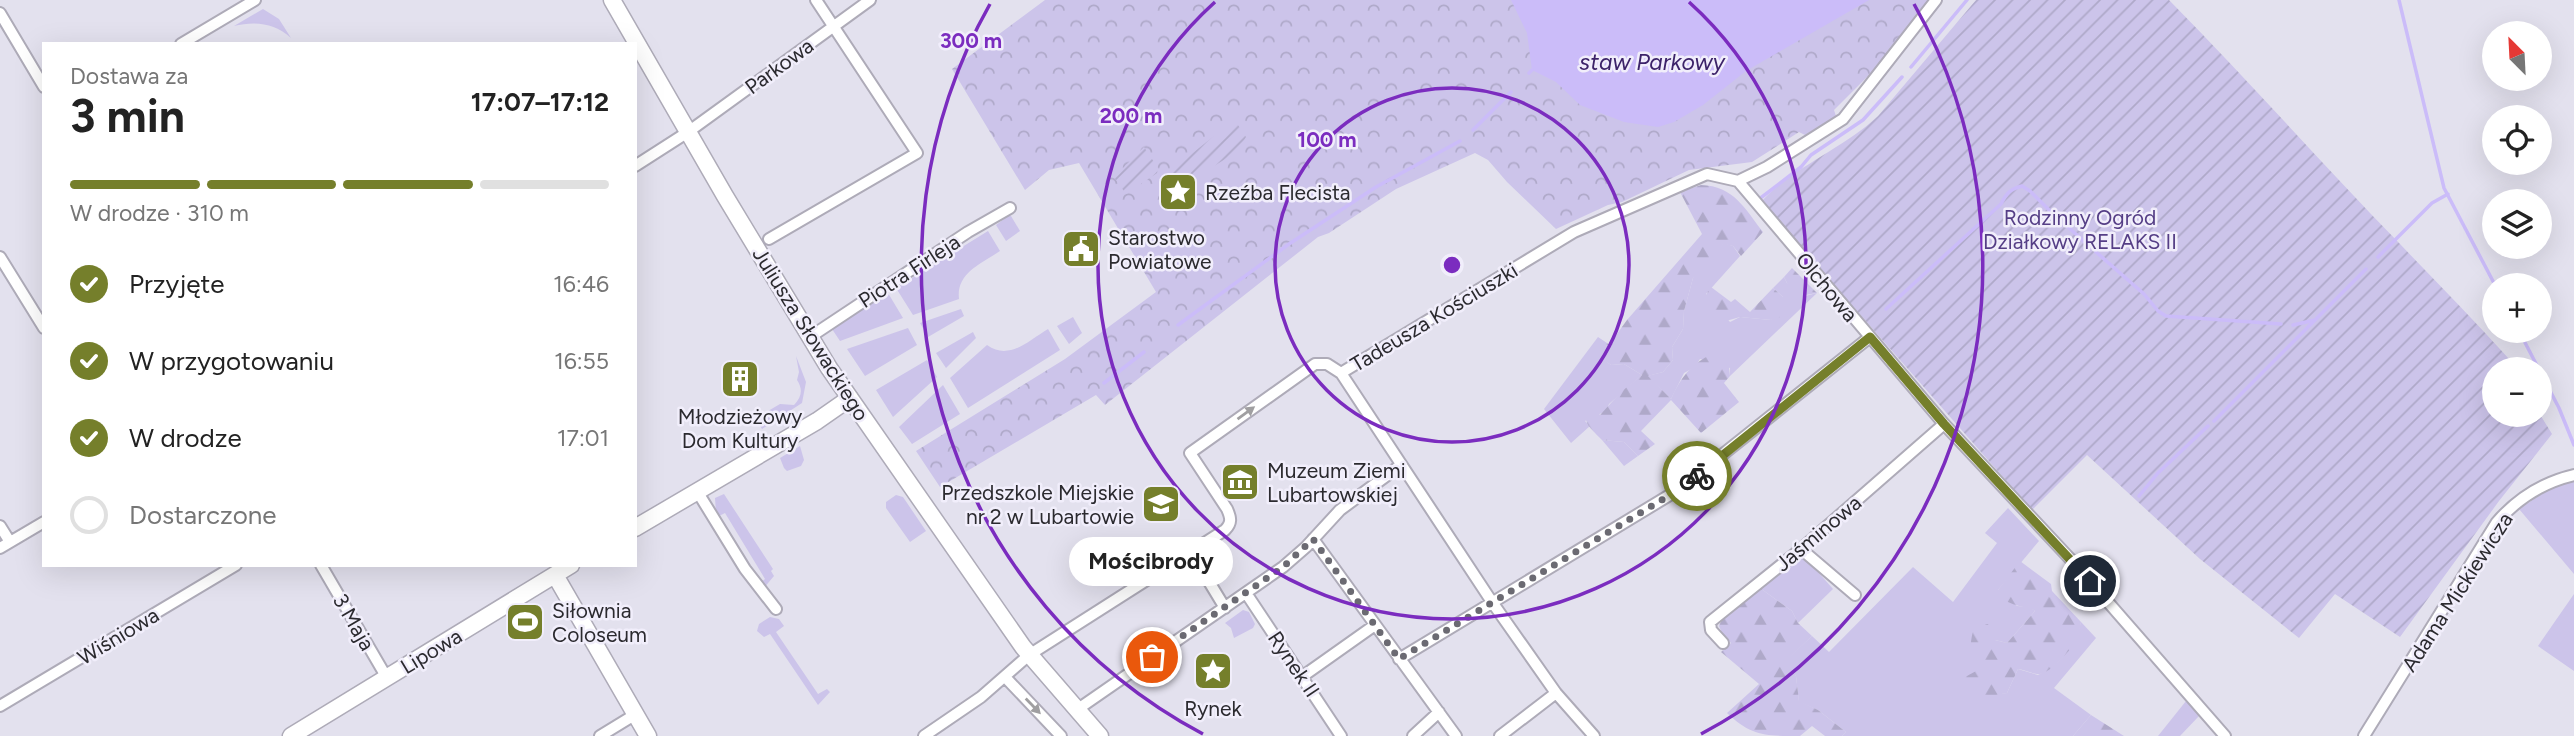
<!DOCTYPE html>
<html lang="pl">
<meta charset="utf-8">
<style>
:root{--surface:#fff;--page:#f6f6f6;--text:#222;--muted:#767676;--line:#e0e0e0;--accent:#757f2b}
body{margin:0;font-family:Figtree,sans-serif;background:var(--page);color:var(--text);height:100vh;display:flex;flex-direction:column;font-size:26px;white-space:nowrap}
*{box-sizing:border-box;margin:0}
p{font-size:23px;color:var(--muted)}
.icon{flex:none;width:38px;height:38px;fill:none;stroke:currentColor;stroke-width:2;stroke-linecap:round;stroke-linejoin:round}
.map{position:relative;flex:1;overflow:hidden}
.sheet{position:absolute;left:42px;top:42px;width:595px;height:525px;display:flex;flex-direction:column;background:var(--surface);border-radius:0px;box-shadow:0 7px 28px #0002}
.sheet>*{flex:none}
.needle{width:46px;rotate:336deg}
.controls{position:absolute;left:2482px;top:21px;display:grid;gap:14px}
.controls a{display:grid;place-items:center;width:70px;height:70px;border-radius:50%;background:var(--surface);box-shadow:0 7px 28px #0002;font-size:35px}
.pin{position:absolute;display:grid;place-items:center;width:60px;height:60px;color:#fff;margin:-30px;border:4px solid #fff;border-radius:50%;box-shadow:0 2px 7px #0007}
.courier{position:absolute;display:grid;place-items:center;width:70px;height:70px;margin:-35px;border:5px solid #757f2b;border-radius:50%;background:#fff;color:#222;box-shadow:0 2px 9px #0007}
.bubble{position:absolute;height:49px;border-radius:24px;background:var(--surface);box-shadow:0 7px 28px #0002;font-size:23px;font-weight:700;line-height:49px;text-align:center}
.headline em{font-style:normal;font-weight:700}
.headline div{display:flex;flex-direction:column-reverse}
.headline{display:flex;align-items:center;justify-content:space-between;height:119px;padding:0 28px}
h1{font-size:46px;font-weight:700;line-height:52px}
.bar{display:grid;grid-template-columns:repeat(4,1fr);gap:10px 7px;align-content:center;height:84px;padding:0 28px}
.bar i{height:9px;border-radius:5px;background:var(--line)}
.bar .current{background:var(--accent)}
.bar p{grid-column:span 4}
ol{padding:0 28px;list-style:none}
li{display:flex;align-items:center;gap:21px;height:77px}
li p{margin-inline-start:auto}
li .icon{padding:7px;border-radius:50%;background:var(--accent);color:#fff;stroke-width:4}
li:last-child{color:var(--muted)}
li i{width:38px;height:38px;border:4px solid var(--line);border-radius:50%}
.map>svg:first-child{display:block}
.grass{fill:#ccc4ea}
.forest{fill:url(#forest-firs)}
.park{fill:url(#park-crowns)}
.garden{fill:url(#garden-furrows)}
.water{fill:#cbbcf9}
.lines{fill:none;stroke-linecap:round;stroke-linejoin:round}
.stream{stroke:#cbbcf9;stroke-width:3.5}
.street-casing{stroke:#aeabb8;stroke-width:14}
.secondary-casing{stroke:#aeabb8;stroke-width:19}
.street{stroke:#fff;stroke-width:10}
.secondary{stroke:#fff;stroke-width:16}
.oneway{fill:#a09fa1}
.done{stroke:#6b6a72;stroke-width:7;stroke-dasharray:0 12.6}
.route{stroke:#757f2b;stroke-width:9}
.ring{fill:none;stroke:#7b2cbf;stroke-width:3.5}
.labels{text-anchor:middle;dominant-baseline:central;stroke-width:5;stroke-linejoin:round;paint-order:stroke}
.street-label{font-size:21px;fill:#2b2a2f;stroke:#f1eefb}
.poi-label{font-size:21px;fill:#2b2a2f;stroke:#f1eefb;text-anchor:start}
.park-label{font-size:21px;fill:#553e86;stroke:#f1eefb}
.water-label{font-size:23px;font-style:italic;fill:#3c2369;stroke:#f1eefb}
.centre{fill:#7b2cbf;stroke:#f1eefb;stroke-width:3.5}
.ring-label{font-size:21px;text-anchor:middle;font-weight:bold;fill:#7b2cbf;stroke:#f1eefb;stroke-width:5;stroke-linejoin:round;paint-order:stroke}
</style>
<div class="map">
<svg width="2574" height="736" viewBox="0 0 2574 736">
<defs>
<pattern id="forest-firs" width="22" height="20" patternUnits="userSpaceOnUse" patternTransform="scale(1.75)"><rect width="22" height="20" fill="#ccc4ea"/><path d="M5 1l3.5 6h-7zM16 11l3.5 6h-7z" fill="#afa9c9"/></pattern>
<pattern id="park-crowns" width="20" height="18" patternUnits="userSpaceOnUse" patternTransform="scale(1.75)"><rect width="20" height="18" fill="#ccc4ea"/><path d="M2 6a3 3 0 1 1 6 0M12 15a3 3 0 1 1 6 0" fill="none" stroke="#afa9c9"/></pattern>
<pattern id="garden-furrows" width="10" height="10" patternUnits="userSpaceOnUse" patternTransform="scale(1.75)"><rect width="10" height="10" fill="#ccc4ea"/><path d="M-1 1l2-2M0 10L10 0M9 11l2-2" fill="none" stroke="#afa9c9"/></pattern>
</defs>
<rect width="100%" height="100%" fill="#e3e1ee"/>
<path class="grass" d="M263 9 279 19 291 38C275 23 255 21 234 26Z
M1008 216H1011L1020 231 1006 241 996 225Z
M988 231 1000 251C981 264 956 273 959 299L913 315 896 288Z
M1723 243 1733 246 1740 256 1706 294 1730 322 1740 317 1771 320 1782 306 1783 297 1773 288 1784 277 1787 283 1805 296 1817 293 1730 376V368L1700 359 1695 367 1684 373 1671 399 1647 376 1663 372 1673 360 1672 347 1683 329 1684 311 1693 278 1718 252Z
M888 293 903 318 840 341 832 329Z
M961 309 964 316 928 337 920 323Z
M1073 317 1082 333 1069 344 1057 326Z
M908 328 917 345 865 376 847 349Z
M1048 329 1060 350 968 408 950 378 987 345C1009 361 1028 341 1048 329Z
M973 332 976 338 946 368 936 353Z
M1598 337 1607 343 1603 359 1611 365 1624 364 1642 375 1609 404 1606 411 1585 421 1590 426 1571 443 1544 409Z
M796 356 806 382 802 403 762 429 756 418 780 404 794 405C802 397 803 389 797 380L799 372Z
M927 360 937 377 893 417 876 390Z
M943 385 960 414 912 444 899 427Z
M1602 440 1624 442 1638 456 1624 466Z
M800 446 804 460 801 466 787 471 784 468 780 458Z
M2574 479V574L2519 509 2546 491Z
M724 494 773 569 771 571 774 576 763 589 759 584 765 579 725 513 719 516 716 512 715 498Z
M896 495 903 497 926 531 910 542 886 508V502Z
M2008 508 2039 541 1998 590 2017 606 2030 607 2035 611 2007 643 1995 640 1998 694 2007 693 2018 669 2038 675C2061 663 2075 647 2081 622L2096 638 2054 688 2091 715 2073 736H1842L1846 732 1818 710 1799 702 1796 676 1786 660 1812 636 1829 652 1913 567 1953 602 1997 543 1985 533Z
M1800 557 1811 564 1833 589 1798 623 1792 611 1760 588Z
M2574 594V671L2538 646Z
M1243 610 1249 612 1255 624 1253 628 1234 638 1231 628 1225 623Z
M770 617 779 619 784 626 776 632 818 694 827 689 830 692 818 705 770 634 764 637 757 631 759 624Z
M2186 701 2199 716 2180 736H2158Z"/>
<path class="forest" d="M1701 185C1734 186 1745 209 1763 232L1741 256 1733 246 1723 244 1711 268 1693 278 1684 311 1683 329 1672 347 1673 360 1663 372 1648 376 1671 399C1680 378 1692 363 1712 354L1728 358 1730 376 1724 383 1739 402 1701 433 1671 400 1641 431 1655 444 1638 456 1624 442 1602 440C1593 430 1580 422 1588 408L1593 406 1600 415 1621 392 1642 375 1624 364 1611 365 1602 359 1607 343 1609 345 1627 320 1702 234 1680 192Z
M1792 268 1817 293 1794 297 1784 277Z
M1711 287 1731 302 1735 299 1750 312 1773 288 1783 297V316L1771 320 1740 317 1719 323C1704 315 1700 300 1711 287Z
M2020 561 2051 584 2052 591 2081 622C2080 627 2079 634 2077 639 2073 648 2050 673 2040 674 2035 675 2025 670 2018 669L2007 693 1974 699 1963 688 1965 677 1978 670C1969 655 1969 642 1975 625L1988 624 1995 640 2007 643 2035 611C2029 607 2026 608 2019 606 2011 604 2005 600 1997 598L1998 590Z
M1760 588 1792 611 1798 623 1812 636 1787 660 1796 676 1799 701 1818 710 1846 732 1842 736H1825L1812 726 1800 736C1765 736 1751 736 1727 713L1759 684 1721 652 1731 643 1723 635 1719 626 1723 617Z
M2091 715 2124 736H2073Z"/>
<path class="park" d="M1045 0H1929L1874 70 1834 110 1836 116 1805 135 1799 132 1752 162 1689 170 1622 202 1608 205 1556 229 1507 182 1488 160 1475 153 1396 189 1329 233 1318 237 1105 405 1096 395 940 487 916 451 1065 359 1156 292 1079 163 1049 170 1025 190 952 69Z"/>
<path class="garden" d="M1976 0H2169C2248 80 2322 164 2400 244 2437 283 2474 320 2510 360L2515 369H2494V415H2539V413L2552 434 2499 501 2400 637 2335 594 2299 638 2200 559 2087 455 2032 510 1761 202C1794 166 1843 149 1878 116Z
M1233 121 1236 122 1246 137 1238 151 1187 183 1181 179 1173 180 1170 171Z
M1144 147 1158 168 1157 173 1126 194 1114 177Z"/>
<path class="water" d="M1511 0H1869L1746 71 1703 105 1674 122 1658 127 1624 122 1580 105 1556 82 1532 70 1527 33Z"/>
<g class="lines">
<path class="stream" d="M2399 0 2444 188 2495 285
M1911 67 1967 0
M1529 73 1532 70
M1473 130 1511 92
M1758 200 1801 167 1811 155 1863 120 1902 77
M2067 226 2090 247
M2096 252 2144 294 2158 311 2166 316 2281 324
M2378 257 2432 203 2448 194
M1886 309 2001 204C2006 194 2010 189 2022 186L2030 191 2058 219
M1178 325 1289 244 1376 187 1460 141
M2293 325 2315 320
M2519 331 2559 408 2574 445
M1104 383 1144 352
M2214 421 2366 269
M2139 496 2158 473 2208 426"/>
<defs>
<path id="street" d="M0 13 44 87
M181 44 255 0
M635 166 688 132 870 0
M1738 181 1944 424 2073 562 2225 736
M769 239 917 153 816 0
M0 257 44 328
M810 337 968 232 1010 208
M1341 373 1574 232 1707 174 1738 181 1767 167 1843 119 1936 0
M697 491 745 569 776 609
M0 526 10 542
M1313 539 1456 736
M0 548 44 522
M1801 549 1855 595
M1191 552 1225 608
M321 565 387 678
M1246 593 1341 736
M1723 643 1711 630 1710 622 1801 549 1944 424
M1399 659 1678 490 1870 337
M1303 676 1375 625
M1005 677 1061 736
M0 706 236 565
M1078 709 1283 567 1306 547 1340 510 1401 465
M600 736 636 714
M924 736 981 697 1029 655 1225 530C1232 523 1231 518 1227 509L1190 453 1315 364H1327L1341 373 1492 602 1556 693 1594 736
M1413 736 1439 712
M1500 736 1556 693
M2364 736 2497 522C2517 499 2544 482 2574 475"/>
<path id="secondary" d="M612 0 725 196 829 368 1023 647 1100 736
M635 528 817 421 850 398
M555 575 648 736
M291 736 571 565"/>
</defs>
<use href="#street" class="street-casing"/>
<use href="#secondary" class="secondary-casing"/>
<use href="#street" class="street"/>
<use href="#secondary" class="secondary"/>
</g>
<defs><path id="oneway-solid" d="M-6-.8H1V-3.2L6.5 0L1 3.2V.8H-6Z" transform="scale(1.75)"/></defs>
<g class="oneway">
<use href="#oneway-solid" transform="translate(1246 413) rotate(-36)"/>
<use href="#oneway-solid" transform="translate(1033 706) rotate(46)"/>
</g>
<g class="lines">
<path class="done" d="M1152 657 1283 567 1313 539 1399 659 1678 490 1697 476"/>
<path class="route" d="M1697 476 1870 337 1944 424 2090 581"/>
</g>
<g class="ring">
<circle cx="1452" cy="265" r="177"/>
<path d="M1689 2A354 354 0 1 1 1215 2"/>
<path d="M1203 734A531 531 0 0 1 990 4M1914 4A531 531 0 0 1 1701 734"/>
</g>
<defs>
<symbol id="sight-square" viewBox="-11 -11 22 22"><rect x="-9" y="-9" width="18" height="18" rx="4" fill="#757f2b" stroke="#f1eefb"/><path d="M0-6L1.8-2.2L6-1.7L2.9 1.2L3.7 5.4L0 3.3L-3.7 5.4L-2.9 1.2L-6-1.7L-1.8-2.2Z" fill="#fff"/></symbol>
<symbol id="civic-square" viewBox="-11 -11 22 22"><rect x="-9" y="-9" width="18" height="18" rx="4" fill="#757f2b" stroke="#f1eefb"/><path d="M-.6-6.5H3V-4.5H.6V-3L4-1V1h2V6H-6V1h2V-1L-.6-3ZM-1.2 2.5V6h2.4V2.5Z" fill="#fff"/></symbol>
<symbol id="building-square" viewBox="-11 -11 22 22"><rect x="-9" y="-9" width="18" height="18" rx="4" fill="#757f2b" stroke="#f1eefb"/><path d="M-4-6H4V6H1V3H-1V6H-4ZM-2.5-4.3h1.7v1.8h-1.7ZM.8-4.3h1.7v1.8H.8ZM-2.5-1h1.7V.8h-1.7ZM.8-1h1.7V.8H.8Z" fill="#fff"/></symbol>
<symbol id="museum-square" viewBox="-11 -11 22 22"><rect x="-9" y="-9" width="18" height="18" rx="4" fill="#757f2b" stroke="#f1eefb"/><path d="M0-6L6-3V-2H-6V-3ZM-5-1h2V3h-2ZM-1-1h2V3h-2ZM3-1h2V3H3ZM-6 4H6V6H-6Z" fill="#fff"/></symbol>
<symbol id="school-square" viewBox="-11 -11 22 22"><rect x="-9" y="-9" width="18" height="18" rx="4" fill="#757f2b" stroke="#f1eefb"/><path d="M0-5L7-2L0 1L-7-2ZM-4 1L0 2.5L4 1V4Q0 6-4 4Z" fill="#fff"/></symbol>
<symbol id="stadium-square" viewBox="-11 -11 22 22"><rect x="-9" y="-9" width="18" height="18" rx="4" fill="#757f2b" stroke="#f1eefb"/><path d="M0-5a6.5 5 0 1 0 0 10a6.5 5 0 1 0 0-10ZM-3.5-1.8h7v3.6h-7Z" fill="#fff"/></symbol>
</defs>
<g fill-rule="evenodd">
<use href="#sight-square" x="1156" y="170" width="44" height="44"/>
<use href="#civic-square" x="1059" y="227" width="44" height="44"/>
<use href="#building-square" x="718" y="357" width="44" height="44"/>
<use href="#museum-square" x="1218" y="460" width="44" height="44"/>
<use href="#school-square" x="1139" y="482" width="44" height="44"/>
<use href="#stadium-square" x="503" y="600" width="44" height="44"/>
<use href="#sight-square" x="1191" y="649" width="44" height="44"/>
</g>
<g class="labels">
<g class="street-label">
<text transform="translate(779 66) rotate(-36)">Parkowa</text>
<text transform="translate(909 271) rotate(-33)">Piotra Firleja</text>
<text transform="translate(1827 287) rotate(50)">Olchowa</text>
<text transform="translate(1434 317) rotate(-31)">Tadeusza Kościuszki</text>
<text transform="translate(811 334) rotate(58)">Juliusza Słowackiego</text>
<text transform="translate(1818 533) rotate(-40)">Jaśminowa</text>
<text transform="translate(2457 592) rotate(-57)">Adama Mickiewicza</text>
<text transform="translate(354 622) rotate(60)">3 Maja</text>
<text transform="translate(118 636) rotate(-31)">Wiśniowa</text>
<text transform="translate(431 651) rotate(-31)">Lipowa</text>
<text transform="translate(1294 664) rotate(56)">Rynek II</text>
</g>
<g class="poi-label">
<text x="1205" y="192">Rzeźba Flecista</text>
<text x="1108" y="237">Starostwo<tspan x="1108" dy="24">Powiatowe</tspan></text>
<text x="740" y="416" text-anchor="middle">Młodzieżowy<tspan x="740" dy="24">Dom Kultury</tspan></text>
<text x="1267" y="470">Muzeum Ziemi<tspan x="1267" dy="24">Lubartowskiej</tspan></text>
<text x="1134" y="492" text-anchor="end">Przedszkole Miejskie<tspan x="1134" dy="24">nr 2 w Lubartowie</tspan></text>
<text x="552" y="610">Siłownia<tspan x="552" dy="24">Coloseum</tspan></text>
<text x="1213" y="708" text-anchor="middle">Rynek</text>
</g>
<g class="park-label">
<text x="2080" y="217">Rodzinny Ogród<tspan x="2080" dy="24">Działkowy RELAKS II</tspan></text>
</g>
<g class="water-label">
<text x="1652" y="62">staw Parkowy</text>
</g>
</g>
<circle cx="1452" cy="265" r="10" class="centre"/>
<g class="ring-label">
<text x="971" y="48">300 m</text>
<text x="1131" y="123">200 m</text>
<text x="1327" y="147">100 m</text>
</g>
</svg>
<div class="controls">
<a><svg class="needle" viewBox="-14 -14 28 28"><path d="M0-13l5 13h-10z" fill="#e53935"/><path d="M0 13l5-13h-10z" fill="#767676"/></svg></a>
<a><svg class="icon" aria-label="locate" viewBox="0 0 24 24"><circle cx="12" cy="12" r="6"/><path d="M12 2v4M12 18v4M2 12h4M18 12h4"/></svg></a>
<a><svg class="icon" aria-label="layers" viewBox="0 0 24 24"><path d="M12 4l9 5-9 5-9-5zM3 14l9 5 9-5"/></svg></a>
<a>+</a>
<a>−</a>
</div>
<div class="pin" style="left:1152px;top:657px;background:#ea580c"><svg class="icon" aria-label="bag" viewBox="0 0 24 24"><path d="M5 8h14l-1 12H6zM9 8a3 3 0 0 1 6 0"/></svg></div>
<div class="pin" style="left:2090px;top:581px;background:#1f2937"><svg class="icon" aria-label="home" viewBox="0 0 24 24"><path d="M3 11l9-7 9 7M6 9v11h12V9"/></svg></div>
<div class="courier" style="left:1697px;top:476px"><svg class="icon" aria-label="bike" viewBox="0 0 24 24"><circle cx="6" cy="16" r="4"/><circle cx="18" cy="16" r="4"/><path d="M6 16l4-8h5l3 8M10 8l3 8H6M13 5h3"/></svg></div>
<div class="bubble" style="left:1069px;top:537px;width:164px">Mościbrody</div>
<section class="sheet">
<div class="headline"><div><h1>3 min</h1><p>Dostawa za</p></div><em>17:07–17:12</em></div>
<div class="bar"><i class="current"></i><i class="current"></i><i class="current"></i><i></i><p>W drodze · 310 m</p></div>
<ol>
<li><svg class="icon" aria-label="check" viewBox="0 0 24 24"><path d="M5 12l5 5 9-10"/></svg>Przyjęte<p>16:46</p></li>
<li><svg class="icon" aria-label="check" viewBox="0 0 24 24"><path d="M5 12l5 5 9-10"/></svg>W przygotowaniu<p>16:55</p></li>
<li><svg class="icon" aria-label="check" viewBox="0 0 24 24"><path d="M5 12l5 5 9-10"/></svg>W drodze<p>17:01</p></li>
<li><i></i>Dostarczone</li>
</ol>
</section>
</div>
